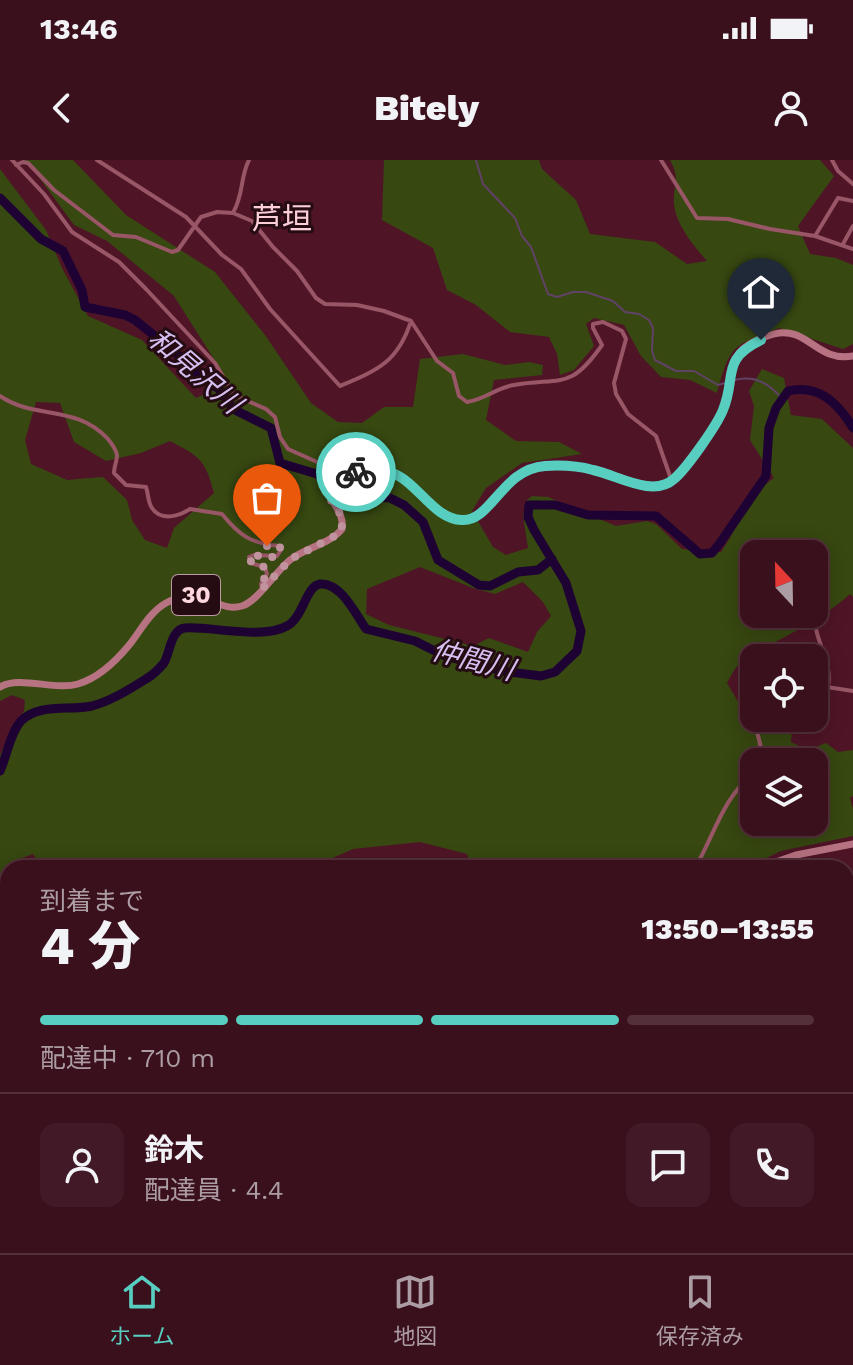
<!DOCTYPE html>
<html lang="ja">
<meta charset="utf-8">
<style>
:root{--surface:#3b101d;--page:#421926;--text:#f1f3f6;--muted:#ac9da4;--line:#54303b;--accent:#58cec0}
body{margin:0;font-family:"Work Sans","Noto Sans JP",sans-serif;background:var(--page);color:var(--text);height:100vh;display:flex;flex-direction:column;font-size:30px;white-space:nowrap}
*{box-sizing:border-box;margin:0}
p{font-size:26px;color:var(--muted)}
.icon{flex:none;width:44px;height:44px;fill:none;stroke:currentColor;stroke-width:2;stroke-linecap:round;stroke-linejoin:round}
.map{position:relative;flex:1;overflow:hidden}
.sheet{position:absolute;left:0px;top:700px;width:854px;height:394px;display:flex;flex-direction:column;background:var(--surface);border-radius:24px 24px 0 0;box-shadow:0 4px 20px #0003,0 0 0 2px var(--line)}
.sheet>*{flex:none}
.needle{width:52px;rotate:338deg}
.buttons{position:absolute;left:740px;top:380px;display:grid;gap:16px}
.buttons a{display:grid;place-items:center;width:88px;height:88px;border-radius:16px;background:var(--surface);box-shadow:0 4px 20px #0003,0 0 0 2px var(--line);font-size:40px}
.pin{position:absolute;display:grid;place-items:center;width:68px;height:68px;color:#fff;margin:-82px -34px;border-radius:50% 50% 50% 0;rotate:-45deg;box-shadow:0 0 8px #0007}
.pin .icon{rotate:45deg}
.courier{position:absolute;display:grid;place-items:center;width:80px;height:80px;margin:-40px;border:6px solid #58cec0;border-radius:50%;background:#fff;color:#222;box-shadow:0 2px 10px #0007}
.overview em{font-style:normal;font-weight:800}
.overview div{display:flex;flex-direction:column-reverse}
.overview{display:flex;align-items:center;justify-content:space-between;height:136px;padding:0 40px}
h1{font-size:52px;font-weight:800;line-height:60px}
.bar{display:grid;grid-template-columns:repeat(4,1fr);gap:12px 8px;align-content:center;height:96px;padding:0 40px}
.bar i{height:10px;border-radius:6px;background:var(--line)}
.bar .current{background:var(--accent)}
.bar p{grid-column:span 4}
.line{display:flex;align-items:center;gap:20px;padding:0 40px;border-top:2px solid var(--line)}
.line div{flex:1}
.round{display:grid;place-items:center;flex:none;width:84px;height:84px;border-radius:16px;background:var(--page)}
.status{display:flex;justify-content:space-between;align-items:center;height:56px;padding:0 40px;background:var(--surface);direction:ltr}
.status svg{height:22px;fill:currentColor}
header{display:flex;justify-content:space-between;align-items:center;height:104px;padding:0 40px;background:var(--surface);font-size:36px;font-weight:800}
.dock{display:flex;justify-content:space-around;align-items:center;height:112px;border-top:2px solid var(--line);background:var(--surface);font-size:22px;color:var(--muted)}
.dock a{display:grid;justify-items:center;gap:4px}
.dock .current{color:var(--accent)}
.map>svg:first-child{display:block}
.green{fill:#374811;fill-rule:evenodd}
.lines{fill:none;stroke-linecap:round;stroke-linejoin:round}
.stream{stroke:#614267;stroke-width:2}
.river{stroke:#1e0233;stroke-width:9}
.minor{stroke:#985666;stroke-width:4}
.primary{stroke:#b87383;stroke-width:7}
.motorway{stroke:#ce8696;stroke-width:8}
.done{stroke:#c1939f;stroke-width:8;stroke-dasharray:0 14.4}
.route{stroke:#58cec0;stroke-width:10}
.labels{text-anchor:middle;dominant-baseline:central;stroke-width:6;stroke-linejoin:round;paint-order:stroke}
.shield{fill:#250c13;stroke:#bd9aa2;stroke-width:2}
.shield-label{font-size:24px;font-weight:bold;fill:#fed7df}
.water-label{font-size:28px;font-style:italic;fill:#d6c0f2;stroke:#250c13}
.quarter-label{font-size:30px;fill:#fcced7;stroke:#250c13}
</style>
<div class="status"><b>13:46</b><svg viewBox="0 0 49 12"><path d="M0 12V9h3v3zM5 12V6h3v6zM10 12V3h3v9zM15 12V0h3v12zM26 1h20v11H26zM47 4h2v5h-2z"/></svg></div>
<header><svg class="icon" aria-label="back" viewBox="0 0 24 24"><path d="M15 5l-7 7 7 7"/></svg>Bitely<svg class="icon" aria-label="person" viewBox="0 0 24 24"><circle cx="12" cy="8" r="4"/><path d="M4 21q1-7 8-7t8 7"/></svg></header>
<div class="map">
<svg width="853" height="1093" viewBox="0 0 853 1093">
<rect width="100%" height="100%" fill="#4f1527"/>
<path class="green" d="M22 0H73L126 55 215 112 265 175 311 243 338 262 362 263 384 247H413L420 199 463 194 505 205 529 202 543 205 542 215 494 220 486 260 516 281 559 282 582 294 522 303 486 328 472 351 493 387 506 395 528 388 523 356 527 340 532 336 548 337 616 366 647 361 656 364 682 389 721 392C738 368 749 334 774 318L750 280 754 246 749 231 762 209 784 218 791 255 822 259 853 288V437L850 434C832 451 805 466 783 478 755 492 742 493 727 523L742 548H754V558H814V546L822 554 792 569 791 582 808 590 826 583 838 592 853 590V636L850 638 853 649V676L781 691 745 708H463L470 703 467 694 420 682 353 689 310 708H42L33 694 14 701 0 725V595L16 561 24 551 25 540 12 535 0 541V9L46 70 62 108 88 156 142 180 196 238 229 223 174 136 107 81 74 65 35 12ZM36 242 60 243 74 282 106 301 141 293 170 281C200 297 205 299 214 333L174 368 167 388 145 380 132 360 127 340 103 317 67 320 31 304 25 280ZM754 394H814V454H754ZM420 407 473 428 495 434 523 422 543 442 551 456 537 472 528 492 489 478 473 486 389 465 366 454 367 429ZM754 602H814V662H754Z
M384 0H539L542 9 576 40 590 74 655 82 687 104 707 101C694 86 676 65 674 44 673 24 681 20 670 0H820L834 16 798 66 810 94 836 98 853 105V184L843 189 779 168C733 187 731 182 717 233L690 220 661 217 641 196 624 165 594 158 586 164 594 186 574 210 560 215 557 194 549 177 510 172 476 145 447 130 433 88 382 60Z
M853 779V1093H96L109 1086H846V781Z
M5 1055 8 1056V1086H44L47 1093H0V1056Z"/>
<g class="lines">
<path class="stream" d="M476 0 483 24 515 58 522 76 531 87 548 134 557 137 573 132H586L613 141 625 152 639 154 649 160 653 168 652 191 655 200 676 211H694L718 225 725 223
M731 221C752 214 768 221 782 239"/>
<path class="river" d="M0 38 41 79 63 91 82 130 85 147 125 155 135 160 176 193 203 220 218 228 233 249 271 268 280 303 317 314 352 345 356 347 379 337 390 338 404 345 423 362 438 400 479 425 490 426 518 412 538 410 552 399
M0 611C7 596 10 573 21 561 38 543 70 551 92 546 111 541 130 529 146 519 153 515 159 509 164 503 170 493 171 469 185 468 211 466 262 480 287 466 303 458 306 426 320 424 341 422 356 455 366 469L415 481 445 496 502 511 541 516 555 512 577 491 581 471 566 423 534 370 528 357 529 345H555L588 355 656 356 700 394 712 393 720 383 766 316 769 268 776 248 788 231C819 224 838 243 853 268"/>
<path class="minor" d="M12 0 44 34 72 72 119 102 146 129 215 203 234 235 266 249 275 257 280 277 288 289 335 310
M97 0 186 57 222 95 241 109 270 149 340 226C378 210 398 202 411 161
M661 0 697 58 728 59 770 69 815 76 853 89
M832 0 838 11 853 24
M16 5 23 2 28 3 54 30 113 75 136 77 172 92 178 90 201 57 217 52 233 53 252 61 273 87 297 111 316 138 325 144 357 145 384 151 411 161 437 201 453 213 459 236 467 242C487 239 495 228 514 225 561 217 570 231 602 185L593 168V164L603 162 622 171 626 179 614 223 616 234 628 254 656 276 671 319
M233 53C244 34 240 17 249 0
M815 76 838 38 853 41
M843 84 853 66
M0 236C35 260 76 244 108 279 112 284 116 289 117 295 117 301 114 307 114 313L126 325 146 327C148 332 148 343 152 348 161 362 179 356 190 349L222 354C239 375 251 384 280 386L281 390 277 396 254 395 249 397 250 403 265 407 267 414 261 424 262 429
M815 455C813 479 833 501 828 526
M814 525 853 531
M754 548C752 567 764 583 761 602
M695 708C714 676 723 636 754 614
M846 793 853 794
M0 922 8 923
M0 1045 8 1044
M75 1093 88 1086
M116 1093 122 1086"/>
<path class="primary" d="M0 527C19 515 55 531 78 524 98 518 117 500 130 484 141 470 150 452 166 443 205 422 216 454 242 446 258 441 276 411 290 400 305 388 330 384 342 369 345 349 325 340 326 321L334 312C342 310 349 312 358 312 402 311 399 316 432 344 440 350 447 358 458 360 487 365 500 317 535 308 562 301 593 309 619 317 632 321 646 329 660 326 678 323 718 265 724 247 737 210 721 189 774 174 807 165 817 203 853 196
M758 708 796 695 853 684
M0 988 8 990"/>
<path class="motorway" d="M846 757 853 755
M846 768 853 767
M0 1014 8 1013
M0 1025H8
M0 1033 8 1032"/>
</g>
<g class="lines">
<path class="done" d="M267 386H280V393L273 397 251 395 249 399 254 405 265 407 267 414 261 424 262 429 291 399 333 377 342 369 341 355 327 334 326 321 337 311 356 312"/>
<path class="route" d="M356 312C367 312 382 309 392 313 418 322 433 359 462 360 491 362 502 309 545 306 561 305 578 306 593 310 617 315 653 338 674 319 687 308 717 265 723 250 737 216 720 200 761 180"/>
</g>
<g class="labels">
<rect class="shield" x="172" y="415" width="48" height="40" rx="6"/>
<g class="shield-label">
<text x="196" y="435">30</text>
</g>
<g class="water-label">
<text transform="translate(195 211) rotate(41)">和見沢川</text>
<text transform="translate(473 500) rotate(15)">仲間川</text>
</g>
<g class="quarter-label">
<text x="282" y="58">芦垣</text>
</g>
</g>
</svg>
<div class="buttons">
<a><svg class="needle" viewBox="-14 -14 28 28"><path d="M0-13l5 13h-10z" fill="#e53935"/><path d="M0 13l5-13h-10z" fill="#ac9da4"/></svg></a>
<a><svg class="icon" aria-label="locate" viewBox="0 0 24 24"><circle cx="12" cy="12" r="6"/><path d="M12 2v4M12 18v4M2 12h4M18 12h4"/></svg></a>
<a><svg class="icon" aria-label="layers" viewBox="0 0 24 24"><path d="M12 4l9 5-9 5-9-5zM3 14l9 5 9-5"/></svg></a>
</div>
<div class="pin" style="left:267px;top:386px;background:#ea580c"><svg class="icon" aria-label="bag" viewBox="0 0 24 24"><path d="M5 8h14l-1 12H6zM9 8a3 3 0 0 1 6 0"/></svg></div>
<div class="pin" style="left:761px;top:180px;background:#1f2937"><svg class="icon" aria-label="home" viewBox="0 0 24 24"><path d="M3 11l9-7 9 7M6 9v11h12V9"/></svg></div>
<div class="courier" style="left:356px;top:312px"><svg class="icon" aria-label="bike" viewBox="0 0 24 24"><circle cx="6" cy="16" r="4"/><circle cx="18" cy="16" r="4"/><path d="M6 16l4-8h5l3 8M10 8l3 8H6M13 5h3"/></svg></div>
<section class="sheet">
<div class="overview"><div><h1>4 分</h1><p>到着まで</p></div><em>13:50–13:55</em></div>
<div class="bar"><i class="current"></i><i class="current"></i><i class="current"></i><i></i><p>配達中 · 710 m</p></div>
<div class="line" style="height:144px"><a class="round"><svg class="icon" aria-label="person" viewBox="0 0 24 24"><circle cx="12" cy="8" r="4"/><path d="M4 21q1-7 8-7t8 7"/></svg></a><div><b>鈴木</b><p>配達員 · 4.4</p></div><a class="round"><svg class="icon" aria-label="chat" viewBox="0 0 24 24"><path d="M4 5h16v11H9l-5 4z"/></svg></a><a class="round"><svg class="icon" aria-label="phone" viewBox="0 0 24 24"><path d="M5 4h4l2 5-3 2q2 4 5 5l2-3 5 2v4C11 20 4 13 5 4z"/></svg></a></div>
</section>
</div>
<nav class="dock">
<a class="current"><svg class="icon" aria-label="home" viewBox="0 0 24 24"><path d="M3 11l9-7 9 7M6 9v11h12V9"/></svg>ホーム</a>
<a><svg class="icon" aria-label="map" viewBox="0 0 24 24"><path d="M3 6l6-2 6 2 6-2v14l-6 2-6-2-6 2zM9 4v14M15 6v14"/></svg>地図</a>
<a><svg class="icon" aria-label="saved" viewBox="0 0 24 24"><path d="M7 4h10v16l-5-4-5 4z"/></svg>保存済み</a>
</nav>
